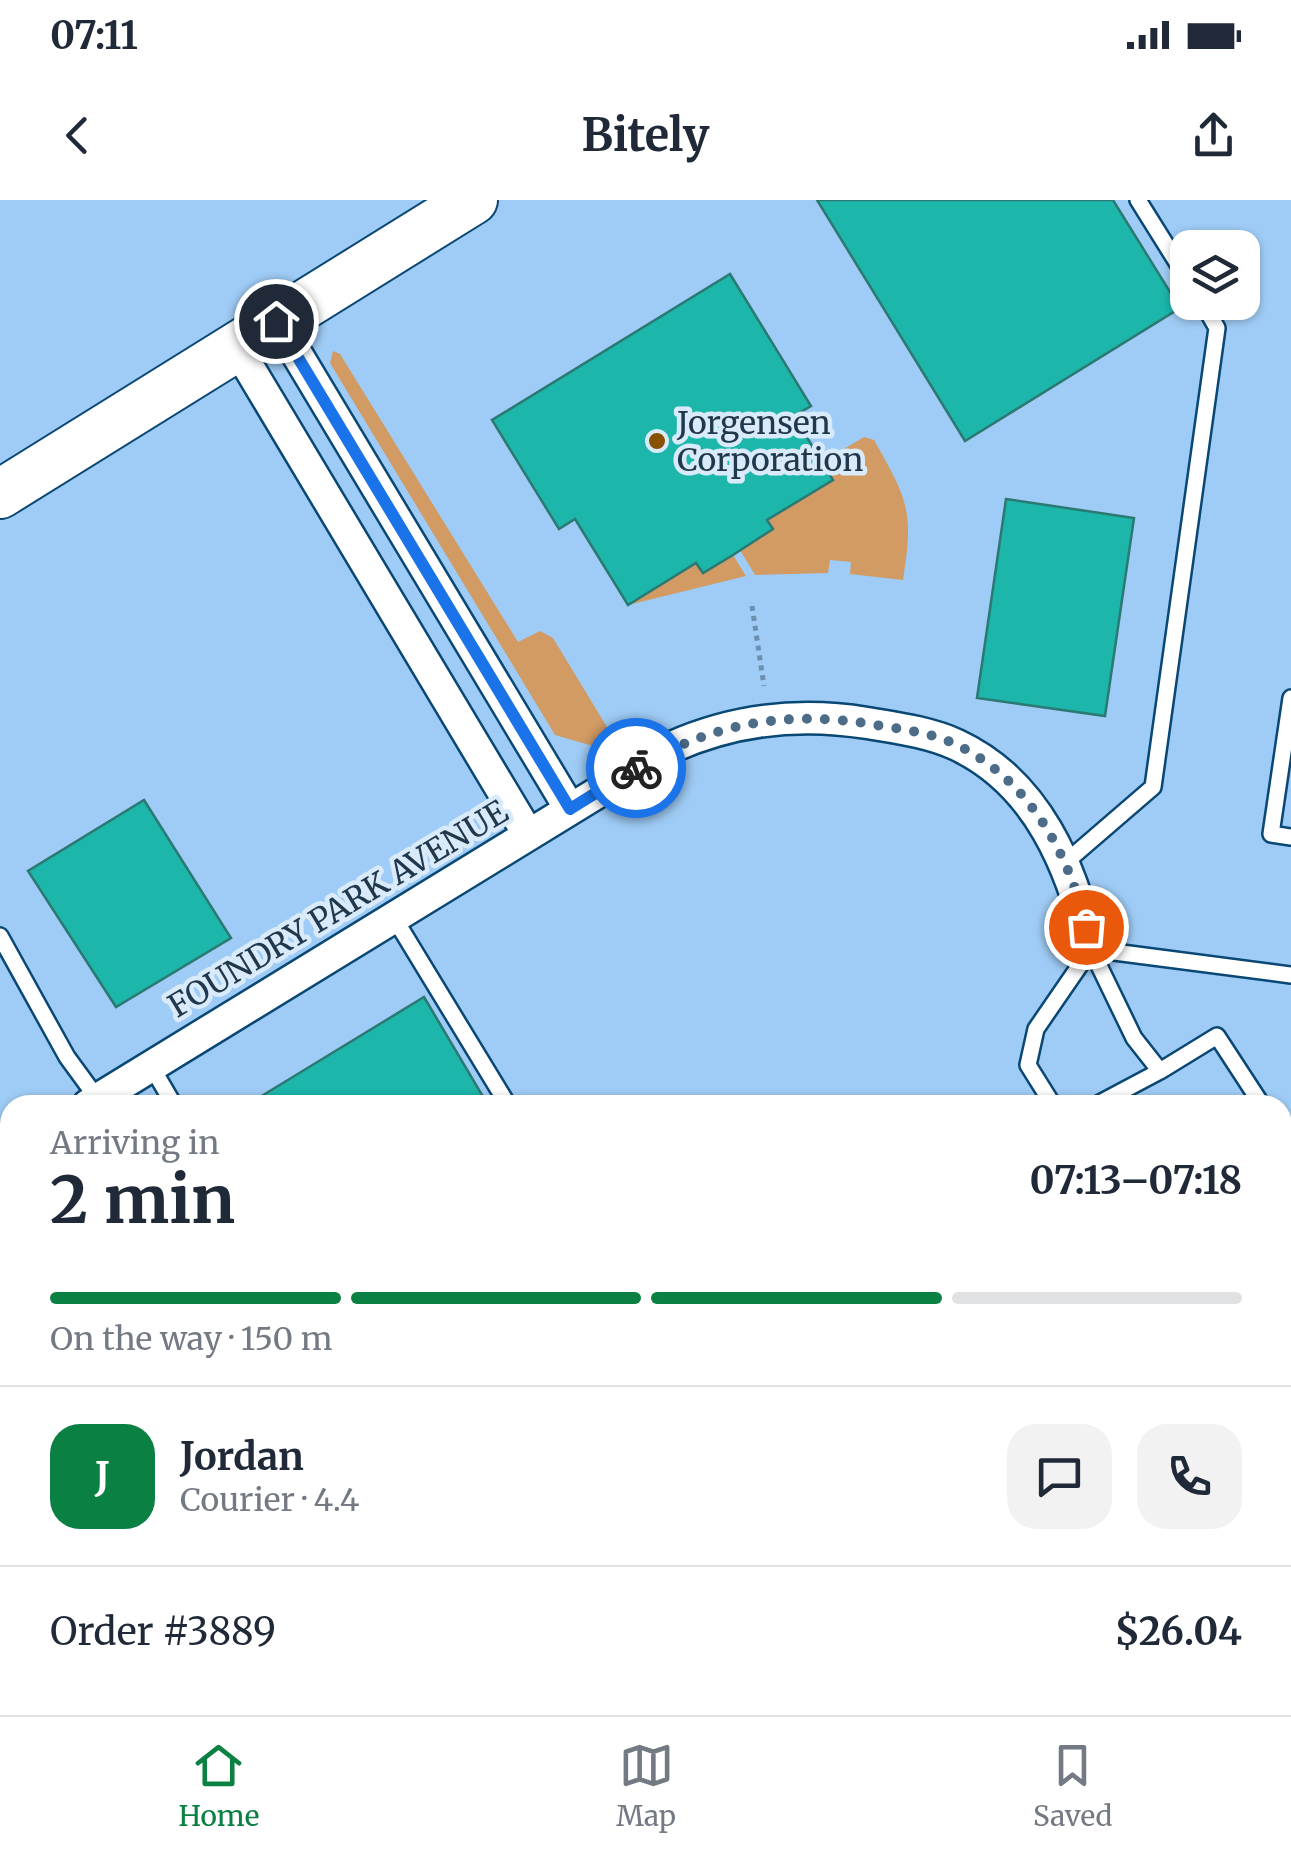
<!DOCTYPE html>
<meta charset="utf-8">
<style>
:root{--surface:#fff;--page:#f2f2f3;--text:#1f2937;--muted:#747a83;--line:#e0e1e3;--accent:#0b8043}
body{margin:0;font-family:Merriweather,serif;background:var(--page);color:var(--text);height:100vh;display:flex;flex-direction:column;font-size:38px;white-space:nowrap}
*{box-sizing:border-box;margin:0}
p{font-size:32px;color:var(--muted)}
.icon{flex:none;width:55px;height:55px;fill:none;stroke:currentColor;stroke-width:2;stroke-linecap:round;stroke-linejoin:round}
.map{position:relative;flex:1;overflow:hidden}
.sheet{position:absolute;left:0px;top:895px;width:1292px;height:620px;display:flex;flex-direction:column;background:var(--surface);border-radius:30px 30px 0 0;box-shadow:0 2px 8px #0004}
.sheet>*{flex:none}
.buttons{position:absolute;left:1170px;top:30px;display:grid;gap:20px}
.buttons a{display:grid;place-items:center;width:90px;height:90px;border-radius:20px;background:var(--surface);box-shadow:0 2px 8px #0004;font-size:50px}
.pin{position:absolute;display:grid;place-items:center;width:85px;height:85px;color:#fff;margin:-42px;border:5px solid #fff;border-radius:50%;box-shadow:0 2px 10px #0007}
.courier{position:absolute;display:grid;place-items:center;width:100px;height:100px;margin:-50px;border:8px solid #1a73e8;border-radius:50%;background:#fff;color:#222;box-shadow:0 2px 12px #0007}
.overview em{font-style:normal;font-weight:700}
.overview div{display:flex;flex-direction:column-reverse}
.overview{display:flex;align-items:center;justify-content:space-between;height:170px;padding:0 50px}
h1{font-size:65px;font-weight:700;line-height:75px}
.bar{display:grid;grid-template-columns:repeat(4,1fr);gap:15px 10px;align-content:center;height:120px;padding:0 50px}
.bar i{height:12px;border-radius:8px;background:var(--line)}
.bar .current{background:var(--accent)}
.bar p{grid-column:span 4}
.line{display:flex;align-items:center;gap:25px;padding:0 50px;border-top:2px solid var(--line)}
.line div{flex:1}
.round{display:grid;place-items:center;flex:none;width:105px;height:105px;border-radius:30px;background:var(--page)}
.status{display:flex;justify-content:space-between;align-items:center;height:70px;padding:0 50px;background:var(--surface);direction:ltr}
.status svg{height:28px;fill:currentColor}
header{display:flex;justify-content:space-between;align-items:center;height:130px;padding:0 50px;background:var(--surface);font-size:45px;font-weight:700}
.tabs{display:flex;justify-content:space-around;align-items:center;height:140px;border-top:2px solid var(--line);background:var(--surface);font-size:28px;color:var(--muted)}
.tabs a{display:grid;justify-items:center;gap:5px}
.tabs .current{color:var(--accent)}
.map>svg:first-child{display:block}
.green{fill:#d19b63}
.building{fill:#1cb6ab;stroke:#2b7972;stroke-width:2.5}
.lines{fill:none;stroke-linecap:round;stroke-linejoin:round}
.service-casing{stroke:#094774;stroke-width:20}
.minor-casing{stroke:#094774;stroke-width:35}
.primary-casing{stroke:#094774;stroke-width:52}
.motorway-casing{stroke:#094774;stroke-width:60}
.path{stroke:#6b8fb0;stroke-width:5;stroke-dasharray:5 5;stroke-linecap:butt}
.service{stroke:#fff;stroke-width:15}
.minor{stroke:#fff;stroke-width:30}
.primary{stroke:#fff;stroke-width:48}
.motorway{stroke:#fff;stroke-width:55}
.done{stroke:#4c6c88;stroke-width:10;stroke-dasharray:0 18}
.route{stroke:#1a73e8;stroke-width:12}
.poi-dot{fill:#875100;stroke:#d9eafa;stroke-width:4}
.labels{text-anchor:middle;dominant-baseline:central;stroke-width:9;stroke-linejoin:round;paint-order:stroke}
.poi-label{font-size:32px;fill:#20384d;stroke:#d9eafa;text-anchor:start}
.street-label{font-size:32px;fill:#20384d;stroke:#d9eafa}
</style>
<div class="status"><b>07:11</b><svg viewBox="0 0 49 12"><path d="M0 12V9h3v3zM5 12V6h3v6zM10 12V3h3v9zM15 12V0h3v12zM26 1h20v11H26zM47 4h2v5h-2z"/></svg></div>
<header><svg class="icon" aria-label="back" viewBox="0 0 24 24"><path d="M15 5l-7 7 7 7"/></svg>Bitely<svg class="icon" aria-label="share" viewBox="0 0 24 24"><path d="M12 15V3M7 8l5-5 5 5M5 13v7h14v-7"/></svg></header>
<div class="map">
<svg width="1291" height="1515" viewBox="0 0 1291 1515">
<rect width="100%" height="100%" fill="#9fccf6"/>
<path class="green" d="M333 151 340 154 518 442 540 431 553 438 610 532 608 538 593 546 555 535 330 163Z
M864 237 874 240C908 300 914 311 903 380L850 374 851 362 830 360 828 373 755 375 740 350 773 330 767 320 833 280 822 262Z
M733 355 746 376 628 405 696 363Z"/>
<path class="building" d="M817 0H1113L1180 108 965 241Z
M730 74 811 206 794 216 833 280 767 320 773 329 733 355 703 373 696 363 628 405 575 319 559 329 492 220Z
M1006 299 1134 318 1105 516 977 498Z
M144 600 231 738 116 807 28 671Z
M424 797 488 905H258L255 900Z"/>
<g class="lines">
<defs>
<path id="service" d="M1138 0 1188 80
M1291 498 1271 634 1291 637
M1066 662 1153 587 1217 128 1202 102
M393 716 508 905
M0 736 67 857 97 898
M1091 749 1134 838 1160 871 1217 836 1262 905
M1091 749 1291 775
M150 864 174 905
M1053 905 1028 865 1036 829 1091 749
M1096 905 1160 871
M1282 938 1291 951
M0 980 10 985
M1282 1048 1291 1043
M0 1116H10
M0 1404 10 1408
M238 1505 245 1515
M347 1515 348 1505
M370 1515 399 1505"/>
<path id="minor" d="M277 121 570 609
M236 146 528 634
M88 905 672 547C735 519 799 512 867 523 897 528 929 532 957 545 1038 583 1072 668 1091 749
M0 1060 10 1023"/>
<path id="primary" d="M0 294 473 0"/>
<path id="motorway" d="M1282 1248 1291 1243
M1282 1364 1291 1359
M1282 1433 1291 1429
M831 1515 848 1505
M1026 1515 1043 1505
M1119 1515 1139 1505"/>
</defs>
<use href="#service" class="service-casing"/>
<use href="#minor" class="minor-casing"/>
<use href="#primary" class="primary-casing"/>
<use href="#motorway" class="motorway-casing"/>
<path class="path" d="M752 406 764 486"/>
<use href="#service" class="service"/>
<use href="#minor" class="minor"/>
<use href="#primary" class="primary"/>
<use href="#motorway" class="motorway"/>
</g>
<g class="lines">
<path class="done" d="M636 568C711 524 784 510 870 524 899 529 932 532 959 546 1029 581 1069 653 1086 727"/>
<path class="route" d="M276 121 570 609 636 568"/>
</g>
<circle class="poi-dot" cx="657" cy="241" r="10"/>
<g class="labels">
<g class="poi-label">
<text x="677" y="223">Jorgensen<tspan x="677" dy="37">Corporation</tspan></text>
</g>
<g class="street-label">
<text transform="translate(338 709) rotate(-31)">FOUNDRY PARK AVENUE</text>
</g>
</g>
</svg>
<div class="buttons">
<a><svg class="icon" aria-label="layers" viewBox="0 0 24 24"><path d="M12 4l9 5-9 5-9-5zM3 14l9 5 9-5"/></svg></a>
</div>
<div class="pin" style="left:1086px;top:727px;background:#ea580c"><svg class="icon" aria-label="bag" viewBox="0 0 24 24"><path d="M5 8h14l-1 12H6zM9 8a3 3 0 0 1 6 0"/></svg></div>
<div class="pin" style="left:276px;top:121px;background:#1f2937"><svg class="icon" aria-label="home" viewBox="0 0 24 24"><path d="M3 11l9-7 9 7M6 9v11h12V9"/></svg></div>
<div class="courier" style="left:636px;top:568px"><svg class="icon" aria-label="bike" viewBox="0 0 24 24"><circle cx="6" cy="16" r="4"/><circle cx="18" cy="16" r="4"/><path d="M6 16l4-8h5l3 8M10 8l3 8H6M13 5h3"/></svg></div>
<section class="sheet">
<div class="overview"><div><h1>2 min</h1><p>Arriving in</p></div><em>07:13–07:18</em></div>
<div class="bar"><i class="current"></i><i class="current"></i><i class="current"></i><i></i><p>On the way · 150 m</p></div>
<div class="line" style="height:180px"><b class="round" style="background:var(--accent);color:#fff">J</b><div><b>Jordan</b><p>Courier · 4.4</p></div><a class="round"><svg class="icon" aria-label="chat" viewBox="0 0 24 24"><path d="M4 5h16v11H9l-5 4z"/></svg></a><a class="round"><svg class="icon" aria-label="phone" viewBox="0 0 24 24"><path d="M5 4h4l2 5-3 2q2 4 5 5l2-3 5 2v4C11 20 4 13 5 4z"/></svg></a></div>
<div class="line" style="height:130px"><div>Order #3889</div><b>$26.04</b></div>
</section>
</div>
<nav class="tabs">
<a class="current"><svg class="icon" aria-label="home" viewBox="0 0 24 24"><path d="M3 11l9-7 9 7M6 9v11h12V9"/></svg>Home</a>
<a><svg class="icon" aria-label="map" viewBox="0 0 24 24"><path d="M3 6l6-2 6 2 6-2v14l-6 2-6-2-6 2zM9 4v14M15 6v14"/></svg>Map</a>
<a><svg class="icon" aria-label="saved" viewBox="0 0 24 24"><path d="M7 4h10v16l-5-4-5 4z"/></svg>Saved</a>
</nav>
